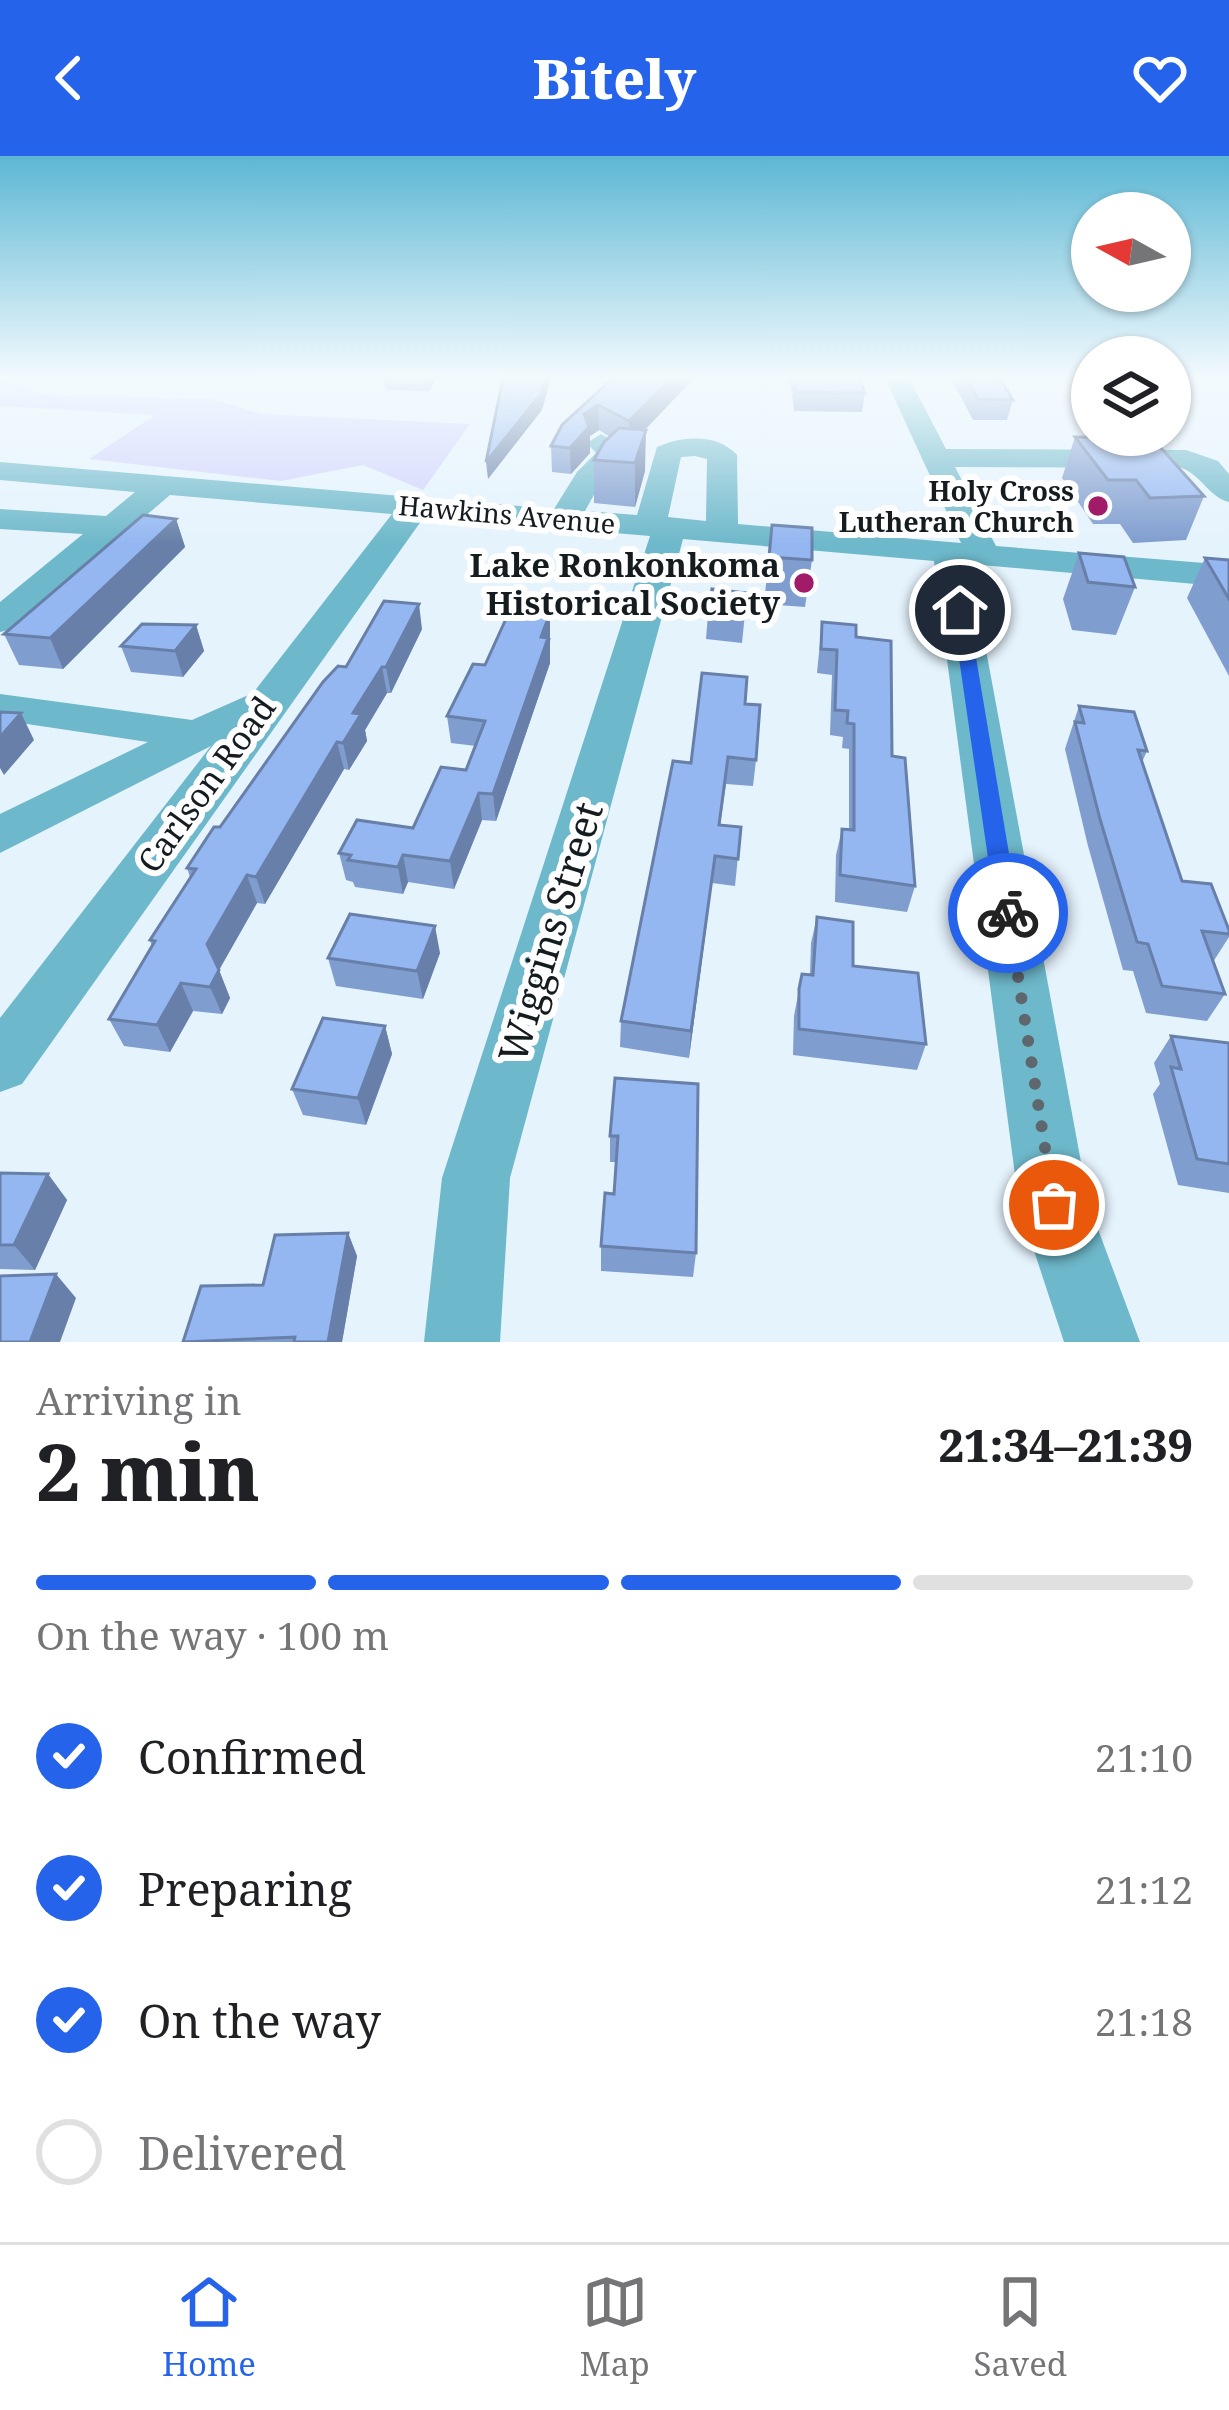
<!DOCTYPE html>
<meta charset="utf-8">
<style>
:root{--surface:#fff;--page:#f2f2f2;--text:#202124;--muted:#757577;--line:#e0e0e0;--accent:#2563eb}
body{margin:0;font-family:"Noto Serif",serif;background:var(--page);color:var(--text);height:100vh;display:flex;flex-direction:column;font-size:45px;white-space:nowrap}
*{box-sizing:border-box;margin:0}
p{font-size:39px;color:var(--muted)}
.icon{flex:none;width:66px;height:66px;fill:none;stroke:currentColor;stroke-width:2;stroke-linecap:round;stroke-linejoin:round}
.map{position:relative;height:1186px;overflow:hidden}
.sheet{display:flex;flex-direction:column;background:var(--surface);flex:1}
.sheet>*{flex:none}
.needle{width:78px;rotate:278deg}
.fabs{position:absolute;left:1071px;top:36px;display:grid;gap:24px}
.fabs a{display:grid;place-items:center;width:120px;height:120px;border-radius:50%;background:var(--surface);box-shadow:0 3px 9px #0004;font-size:60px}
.pin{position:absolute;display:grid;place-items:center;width:102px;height:102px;color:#fff;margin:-51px;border:6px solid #fff;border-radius:50%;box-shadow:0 3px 12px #0007}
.courier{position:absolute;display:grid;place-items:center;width:120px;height:120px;margin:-60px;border:9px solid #2563eb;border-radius:50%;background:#fff;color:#222;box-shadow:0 3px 15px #0007}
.summary em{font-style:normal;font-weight:800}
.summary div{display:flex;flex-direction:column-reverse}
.summary{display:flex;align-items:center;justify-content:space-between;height:204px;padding:0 36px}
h1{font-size:78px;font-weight:800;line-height:90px}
.bar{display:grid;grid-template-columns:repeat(4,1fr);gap:18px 12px;align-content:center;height:144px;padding:0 36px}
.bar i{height:15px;border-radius:9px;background:var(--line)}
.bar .on{background:var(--accent)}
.bar p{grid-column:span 4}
ol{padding:0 36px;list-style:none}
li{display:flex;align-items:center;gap:36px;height:132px}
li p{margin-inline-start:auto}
li .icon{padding:12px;border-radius:50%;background:var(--accent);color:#fff;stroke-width:4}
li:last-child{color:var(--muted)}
li i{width:66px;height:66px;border:6px solid var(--line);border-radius:50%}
header{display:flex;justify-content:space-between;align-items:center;height:156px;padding:0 36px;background:var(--accent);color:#fff;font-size:54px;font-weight:800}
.dock{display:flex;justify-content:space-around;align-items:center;height:168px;border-top:3px solid var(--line);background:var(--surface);font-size:33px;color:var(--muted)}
.dock a{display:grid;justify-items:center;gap:6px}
.dock .on{color:var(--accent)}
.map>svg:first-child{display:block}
.green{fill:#d0d2fd}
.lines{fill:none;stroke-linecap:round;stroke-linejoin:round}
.minor{fill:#6db8ca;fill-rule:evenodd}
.wall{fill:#7f9dcf}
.shaded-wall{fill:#6880a9}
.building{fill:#94b7f1;stroke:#6880a9;stroke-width:3}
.route{fill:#2563eb}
.done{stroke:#5e676d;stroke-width:12;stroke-dasharray:0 21.6}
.poi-dot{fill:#a21b68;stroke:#fefefe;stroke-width:4.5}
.labels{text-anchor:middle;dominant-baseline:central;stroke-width:12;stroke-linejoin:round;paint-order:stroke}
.far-poi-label{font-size:27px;font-weight:bold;fill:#151c20;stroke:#fefefe;text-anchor:end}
.far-street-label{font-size:27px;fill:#151c20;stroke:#fefefe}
.poi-label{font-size:33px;font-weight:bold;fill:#151c20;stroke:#fefefe;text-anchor:end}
.street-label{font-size:33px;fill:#151c20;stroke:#fefefe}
.near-street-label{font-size:39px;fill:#151c20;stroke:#fefefe}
</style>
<header><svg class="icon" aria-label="back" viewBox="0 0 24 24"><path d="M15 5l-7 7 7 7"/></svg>Bitely<svg class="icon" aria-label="heart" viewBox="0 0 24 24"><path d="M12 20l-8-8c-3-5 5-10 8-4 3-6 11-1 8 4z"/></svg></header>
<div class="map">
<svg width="1229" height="1186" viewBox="0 0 1229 1186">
<rect width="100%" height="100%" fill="#e5f3fd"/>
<path class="green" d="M0 222 44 239 213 243 261 258 470 268 423 334 363 309 281 325 89 303 155 259 0 250Z"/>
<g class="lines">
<path class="minor" d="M885 222H909L946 293 1186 294 1218 305 1229 318V346C1209 341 1202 320 1182 312L955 311 996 390 1229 409V431L970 408 1089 1049 1140 1186H1064L1019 1049 934 405 683 383 510 1022 500 1186H424L442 1022 650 380 424 361 22 928 0 936V862L211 590 0 697V658L148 586 0 564V538L192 564 253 537 392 358 170 339 13 473 0 476V446L83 378 0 373V353L106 360 135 336 0 324V306L554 353 577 316 596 297 587 287 601 278 629 296 601 326 585 355 637 359 657 291C682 280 717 277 737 299L738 368 961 387ZM695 300 707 303 706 365 668 361 681 301Z"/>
</g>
<path class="wall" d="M384 222H436L429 235 386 234Z
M613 222H694L645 274V315L635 351 594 347V304L610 281 599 274 590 280V297L571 318 552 316 551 290Z
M790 222H859L865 237 862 256 794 255Z
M951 222H999L1013 244 1007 264H973Z
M1075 281 1204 340 1186 384 1133 387 1120 368H1093L1062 322Z
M176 363 185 391 63 513 19 509 4 478Z
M772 369 812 404 805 451 764 448Z
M1079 397 1135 431 1116 479 1072 474 1063 443Z
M1205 402 1229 404V520L1187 442Z
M747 437 742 487 706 483 708 458Z
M822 466 856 481 892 600 915 730 907 756 835 746 836 699 842 673 849 674V593L842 592 843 581 830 579 832 519 817 517Z
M196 469 204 495 183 521 131 516 121 490Z
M422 473 391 537H387L365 574 367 585 349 614 344 613 265 748 257 747 219 814 230 842 222 858 193 855 170 896 124 890 109 863 152 790 150 784 190 721 187 712 346 511Z
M551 482 549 488 550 507 496 665 482 664 454 733 408 726 403 738 355 731 353 726 346 724 339 697 413 672 466 614 476 590 451 587 447 560 485 509Z
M745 548 756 604 753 630 726 628 720 669 741 671 735 730 712 727 689 902 620 891 621 865 691 607Z
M1079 550 1147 595 1142 606 1182 725 1229 774V781L1213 806 1225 838 1207 865 1146 857 1133 815 1123 814 1088 690 1065 593Z
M817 761 853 810 926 888 917 914 793 899 794 860 802 818 810 819 811 787Z
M440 797 423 843 336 830 328 802Z
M385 870 392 898 366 969 303 959 292 933Z
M1171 880 1229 887V1037L1178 1029 1153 938 1160 928 1154 907Z
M615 922 696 1097 693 1121 601 1115V1090L614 1038 616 1006H610V980Z
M0 1017 48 1018 67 1044 35 1114 0 1113Z
M348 1077 357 1100 342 1186H183L263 1129Z"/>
<path class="shaded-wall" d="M428 222H436L429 235Z
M546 222H551L542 254 488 323 486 306Z
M672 222H694L629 290V265Z
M598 249 599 274 590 280V297L571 318 570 292 584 258Z
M646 274 645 315 635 351V307Z
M176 363 185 391 63 513 50 482Z
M419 448 422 473 391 537 386 511Z
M550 457V507L496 665 493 638 541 481Z
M196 469 204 495 183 521 175 495Z
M382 511 387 537 365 574 367 585 349 614 343 587 353 557Z
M21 557 34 584 4 619 0 612V581Z
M337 586 344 613 265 748 256 721Z
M479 637 482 664 454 733 450 705Z
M403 699 408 726 403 738 398 711Z
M715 700 712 727 689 902 691 875Z
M247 719 257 747 219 814 230 842 222 858 210 831 207 788Z
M435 770 440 797 423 843 417 815Z
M181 827 193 855 170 896 157 869Z
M385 870 392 898 366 969 358 942Z
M48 1018 67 1044 35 1114 14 1089Z
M348 1077 357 1100 342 1186H328Z
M56 1118 76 1142 60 1186H30Z"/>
<path class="building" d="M503 222H546L541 238 486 306Z
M613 222H672L629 265 598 249 584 258 589 271 570 292 551 290 562 269Z
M794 222H859L865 237 796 236Z
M966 222H999L1013 244 978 243Z
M619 272 646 274 635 307 594 304 604 286Z
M1075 281 1152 282 1204 340 1150 342 1136 324H1108Z
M143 359 176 363 50 482 4 478Z
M772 369 812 372V404L769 401Z
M1079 397 1124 401 1135 431 1088 426Z
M1205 402 1229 404V443Z
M712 433 747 437 744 461 708 458Z
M384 445 419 448 386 511H382L353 557 361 558 343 587 337 586 256 721 247 719 207 788 219 814 210 831 181 827 157 869 109 863 155 785 150 784 196 713 187 712 214 671H220L323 526 338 510 346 511Z
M510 454 550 457 541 481 548 482 493 638 479 637 450 705 403 699 398 711 348 704 351 699 339 697 357 664 413 672 441 611 466 614 485 565 447 560 473 508 485 509Z
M822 466 856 469V481L891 485 892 600 905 602 915 730 840 719 842 673 854 674V568L847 567 848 555 835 554 837 494 821 493Z
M142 468 196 469 175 495 121 490Z
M702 517 747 521 745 548 760 549 756 604 728 601 719 669 741 671 738 703 715 700 691 875 621 865 673 605 691 607Z
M1079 550 1134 556 1147 595 1138 594 1182 725 1211 728 1229 774V778L1202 775 1225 838 1162 830 1148 788 1137 786 1100 663 1075 566 1084 567Z
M0 556 21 557 0 581Z
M350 758 435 770 417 815 328 802Z
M817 761 853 766V810L918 817 926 888 799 873V833L802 818 813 819Z
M323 862 385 870 358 942 292 933Z
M1171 880 1229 887V1008L1197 1003 1171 911 1181 913Z
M615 922 698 928 696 1097 601 1090 605 1037 614 1038 618 980H610Z
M0 1017 48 1018 14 1089H0Z
M348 1077 328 1186H294L295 1181 183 1186 201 1130 263 1129 275 1079Z
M56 1118 30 1186H0V1120Z"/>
<linearGradient id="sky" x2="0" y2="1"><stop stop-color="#5cb7d4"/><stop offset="0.57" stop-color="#f3fafe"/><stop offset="1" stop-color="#f3fafe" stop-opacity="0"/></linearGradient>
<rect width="1229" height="388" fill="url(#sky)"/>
<path class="route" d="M960 449 968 454 1019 757 1008 766 996 757 952 454Z"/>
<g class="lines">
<path class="done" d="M1008 757 1054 1049"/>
</g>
<g class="poi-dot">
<circle cx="1098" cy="350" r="12"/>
<circle cx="804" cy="427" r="12"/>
</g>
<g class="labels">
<g class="far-poi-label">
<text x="1074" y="334">Holy Cross<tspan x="1074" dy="31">Lutheran Church</tspan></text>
</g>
<g class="far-street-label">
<text transform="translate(507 358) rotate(5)">Hawkins Avenue</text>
</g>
<g class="poi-label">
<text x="780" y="408">Lake Ronkonkoma<tspan x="780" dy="38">Historical Society</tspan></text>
</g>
<g class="street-label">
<text transform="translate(206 628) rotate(-54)">Carlson Road</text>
</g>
<g class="near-street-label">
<text transform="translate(549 776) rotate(-73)">Wiggins Street</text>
</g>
</g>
</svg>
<div class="fabs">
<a><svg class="needle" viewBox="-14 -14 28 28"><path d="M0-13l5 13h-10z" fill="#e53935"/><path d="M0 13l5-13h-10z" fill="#757577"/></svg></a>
<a><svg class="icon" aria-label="layers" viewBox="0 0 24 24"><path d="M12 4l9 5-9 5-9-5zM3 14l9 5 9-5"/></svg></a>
</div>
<div class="pin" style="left:1054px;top:1049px;background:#ea580c"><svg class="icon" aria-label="bag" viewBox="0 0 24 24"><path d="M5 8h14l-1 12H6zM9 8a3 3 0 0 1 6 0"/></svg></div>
<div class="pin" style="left:960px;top:454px;background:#1f2937"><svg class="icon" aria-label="home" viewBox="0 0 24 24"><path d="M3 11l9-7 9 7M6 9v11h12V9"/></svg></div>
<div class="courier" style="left:1008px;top:757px"><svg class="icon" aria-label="bike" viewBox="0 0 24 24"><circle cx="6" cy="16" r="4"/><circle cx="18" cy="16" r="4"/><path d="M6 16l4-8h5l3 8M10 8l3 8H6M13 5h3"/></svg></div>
</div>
<section class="sheet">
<div class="summary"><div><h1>2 min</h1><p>Arriving in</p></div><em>21:34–21:39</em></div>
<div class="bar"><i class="on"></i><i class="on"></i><i class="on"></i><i></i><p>On the way · 100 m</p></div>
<ol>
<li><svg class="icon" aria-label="check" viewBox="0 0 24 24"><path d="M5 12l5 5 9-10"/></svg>Confirmed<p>21:10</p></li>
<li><svg class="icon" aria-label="check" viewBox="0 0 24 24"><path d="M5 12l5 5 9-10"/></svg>Preparing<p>21:12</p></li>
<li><svg class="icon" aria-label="check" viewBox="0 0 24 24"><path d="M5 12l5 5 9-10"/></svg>On the way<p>21:18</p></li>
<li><i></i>Delivered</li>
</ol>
</section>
<nav class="dock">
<a class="on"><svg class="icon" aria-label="home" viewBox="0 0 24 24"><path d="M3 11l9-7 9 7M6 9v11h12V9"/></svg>Home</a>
<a><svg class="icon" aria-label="map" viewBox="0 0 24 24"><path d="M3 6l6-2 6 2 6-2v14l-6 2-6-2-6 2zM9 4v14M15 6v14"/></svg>Map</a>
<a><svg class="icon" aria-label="saved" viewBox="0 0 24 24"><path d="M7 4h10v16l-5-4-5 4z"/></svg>Saved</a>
</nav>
